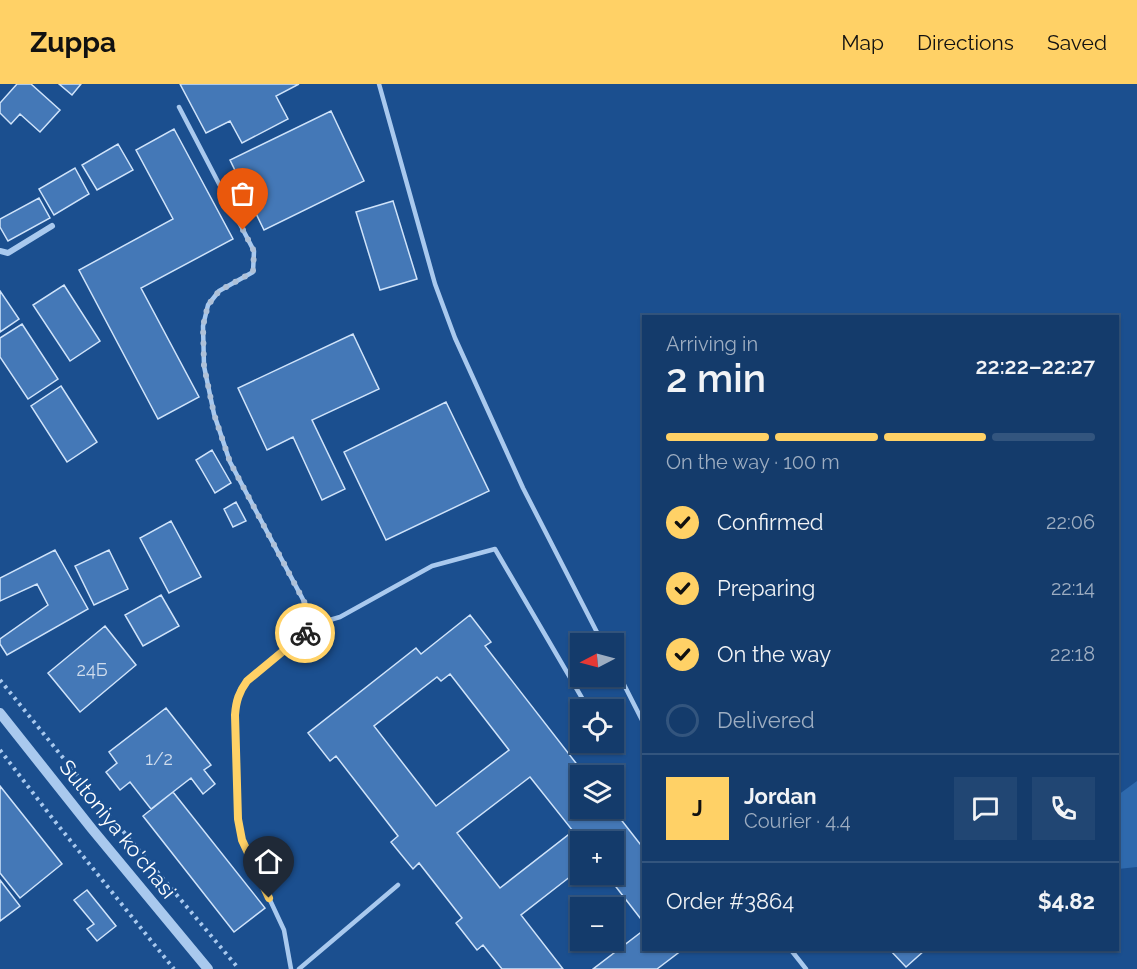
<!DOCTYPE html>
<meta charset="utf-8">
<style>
:root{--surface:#143b6b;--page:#214673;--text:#f1f3f6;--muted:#9dadc1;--line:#33557e;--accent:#ffd166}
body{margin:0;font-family:Raleway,sans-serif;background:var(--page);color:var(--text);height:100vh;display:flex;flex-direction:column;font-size:22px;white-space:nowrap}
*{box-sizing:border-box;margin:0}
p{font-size:20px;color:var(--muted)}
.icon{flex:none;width:33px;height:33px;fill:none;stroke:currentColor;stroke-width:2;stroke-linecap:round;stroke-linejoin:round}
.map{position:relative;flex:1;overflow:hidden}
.details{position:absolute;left:642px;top:231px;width:477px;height:636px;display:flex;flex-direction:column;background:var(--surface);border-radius:0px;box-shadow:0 2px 4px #0004,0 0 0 2px var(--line)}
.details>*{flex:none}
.needle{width:39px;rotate:264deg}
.fabs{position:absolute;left:570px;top:549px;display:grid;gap:12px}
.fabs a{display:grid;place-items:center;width:54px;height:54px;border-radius:0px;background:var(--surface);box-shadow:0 2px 4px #0004,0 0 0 2px var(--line);font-size:30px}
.pin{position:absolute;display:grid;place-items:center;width:51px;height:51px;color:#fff;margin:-62px -26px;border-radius:50% 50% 50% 0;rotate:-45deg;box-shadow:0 0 6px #0007}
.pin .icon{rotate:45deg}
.courier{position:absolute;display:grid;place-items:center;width:60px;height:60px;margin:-30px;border:4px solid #ffd166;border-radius:50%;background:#fff;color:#222;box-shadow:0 2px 8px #0007}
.head em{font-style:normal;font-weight:600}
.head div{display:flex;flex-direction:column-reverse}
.head{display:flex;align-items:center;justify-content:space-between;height:102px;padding:0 24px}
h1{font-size:39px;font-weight:600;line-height:45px}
.bar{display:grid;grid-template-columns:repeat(4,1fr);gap:9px 6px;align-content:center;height:72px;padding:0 24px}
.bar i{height:8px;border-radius:4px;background:var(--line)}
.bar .selected{background:var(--accent)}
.bar p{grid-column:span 4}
.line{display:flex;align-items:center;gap:15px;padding:0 24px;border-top:2px solid var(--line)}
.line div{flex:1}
.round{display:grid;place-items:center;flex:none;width:63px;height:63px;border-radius:0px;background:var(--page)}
ol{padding:0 24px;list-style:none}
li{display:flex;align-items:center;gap:18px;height:66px}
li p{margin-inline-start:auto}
li .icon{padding:6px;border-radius:50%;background:var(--accent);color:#111;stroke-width:4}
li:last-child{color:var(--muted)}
li i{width:33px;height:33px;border:3px solid var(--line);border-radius:50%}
header{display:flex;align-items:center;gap:36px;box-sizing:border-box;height:84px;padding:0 30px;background:var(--accent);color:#111}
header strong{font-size:28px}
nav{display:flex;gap:33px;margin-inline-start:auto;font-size:21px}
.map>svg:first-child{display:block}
.green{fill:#2e69ad}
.building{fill:#4478b7;stroke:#cfe3fa;stroke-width:1.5;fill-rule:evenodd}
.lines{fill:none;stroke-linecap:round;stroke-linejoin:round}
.path{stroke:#a9c9ee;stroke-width:4;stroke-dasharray:3 4.5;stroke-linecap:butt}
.service{stroke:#a9c9ee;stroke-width:4.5}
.minor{stroke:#a9c9ee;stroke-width:6}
.tertiary{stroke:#a9c9ee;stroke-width:10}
.done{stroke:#afc1d8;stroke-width:6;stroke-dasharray:0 10.8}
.route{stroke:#ffd166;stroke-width:8}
.labels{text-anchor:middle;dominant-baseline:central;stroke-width:4.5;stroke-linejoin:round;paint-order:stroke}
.number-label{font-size:18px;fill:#d0dded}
.street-label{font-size:21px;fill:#fff;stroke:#1b4f8f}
</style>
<header>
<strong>Zuppa</strong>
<nav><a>Map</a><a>Directions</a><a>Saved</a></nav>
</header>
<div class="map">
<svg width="1137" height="885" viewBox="0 0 1137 885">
<rect width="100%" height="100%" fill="#1b4f8f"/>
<path class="green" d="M1137 697V783L1118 785V711Z"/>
<path class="building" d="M17 0H31L60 26 40 48 20 30 11 40 0 29V19Z
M59 0H81L72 11Z
M180 0H299L276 12 288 35 242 59 230 37 206 49Z
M331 27 364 97 264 146 230 76Z
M174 45 233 155 141 204 199 313 158 335 79 186 173 135 136 66Z
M118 60 133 86 97 106 82 81Z
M75 84 89 110 54 131 39 105Z
M39 114 50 134 8 157 0 143V135Z
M393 117 417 195 380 206 356 128Z
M64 201 100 257 70 277 33 221Z
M0 207 19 235 0 248Z
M22 240 58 295 28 315 0 273V254Z
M353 250 379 305 312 336 345 405 322 416 293 353 267 366 238 304Z
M61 302 97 358 67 378 31 322Z
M446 318 489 407 386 456 344 368Z
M212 366 231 399 215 409 196 376Z
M236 418 246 437 233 443 224 425Z
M171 437 201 493 169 509 140 454Z
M55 466 88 525 7 571 0 560V555L48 521 37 500 0 517V494Z
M109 466 128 505 94 521 75 482Z
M161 511 179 542 143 562 125 531Z
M470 531 491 558 485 562 586 692H580V724H612L644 765V839L606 790H614V758H580V785L521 831 563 885H502L483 861 477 866 456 839 462 834 419 779 413 785 391 758 398 752 336 672 330 677 308 649 416 564 421 570ZM450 590 509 666 436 722 374 642 437 593 441 597ZM530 693 573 747 500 804 457 749Z
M105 542 136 581 80 628 48 589Z
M166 624 211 681 204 686 215 700 203 710 191 694 151 725 130 698 120 706 106 688 117 679 109 668Z
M0 702 62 780 20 814 0 789Z
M173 708 265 824 234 848 143 732Z
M0 796 20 822 0 837Z
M87 806 116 842 97 857 87 845 94 840 74 816Z
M644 846V866H682L657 885H593Z
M890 866H925L906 883Z"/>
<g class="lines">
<path class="path" d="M0 596 107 728 239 885
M0 666 53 735 174 885"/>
<path class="service" d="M379 0 435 200 455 254 523 404 603 560
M179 23 254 167 253 188 219 207 208 221 203 242 204 282 214 330 230 378 316 540 247 597 240 606 235 631 238 735 242 756 284 846 291 885
M316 540 340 533 432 482 495 465 589 626
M614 581 644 640
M791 866 806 885
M299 885 398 801"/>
<path class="minor" d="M0 167 8 169 52 142"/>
<path class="tertiary" d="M0 629 92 745 208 885"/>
</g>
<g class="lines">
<path class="done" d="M243 146 254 167 253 188 219 207 208 221 203 242 204 282 214 330 230 378 316 540 305 549"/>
<path class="route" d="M269 814 242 756 238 735 235 631C236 617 239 608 247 597L305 549"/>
</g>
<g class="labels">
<g class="number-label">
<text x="92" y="585">24Б</text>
<text x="159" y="674">1/2</text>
</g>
<g class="street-label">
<text transform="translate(118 745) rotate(51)">Sultoniya ko'chasi</text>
</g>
</g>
</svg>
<div class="fabs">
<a><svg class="needle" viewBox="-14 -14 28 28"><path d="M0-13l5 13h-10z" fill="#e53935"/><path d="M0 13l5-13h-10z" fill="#9dadc1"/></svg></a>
<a><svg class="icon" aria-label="locate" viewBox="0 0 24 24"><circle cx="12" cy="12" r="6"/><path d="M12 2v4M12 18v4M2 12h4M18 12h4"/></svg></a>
<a><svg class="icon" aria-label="layers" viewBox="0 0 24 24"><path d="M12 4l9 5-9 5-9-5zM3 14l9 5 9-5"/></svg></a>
<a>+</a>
<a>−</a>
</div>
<div class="pin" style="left:243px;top:146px;background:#ea580c"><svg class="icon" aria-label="bag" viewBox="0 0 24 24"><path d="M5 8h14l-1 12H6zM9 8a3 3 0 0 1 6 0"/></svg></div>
<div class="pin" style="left:269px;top:814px;background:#1f2937"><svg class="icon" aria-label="home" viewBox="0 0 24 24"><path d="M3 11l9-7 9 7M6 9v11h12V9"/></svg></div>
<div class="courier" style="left:305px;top:549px"><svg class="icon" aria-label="bike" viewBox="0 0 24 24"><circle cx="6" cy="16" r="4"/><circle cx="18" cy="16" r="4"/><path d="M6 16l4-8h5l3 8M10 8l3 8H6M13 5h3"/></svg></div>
<section class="details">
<div class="head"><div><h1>2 min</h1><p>Arriving in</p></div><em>22:22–22:27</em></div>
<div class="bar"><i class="selected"></i><i class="selected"></i><i class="selected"></i><i></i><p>On the way · 100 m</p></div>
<ol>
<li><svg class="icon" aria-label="check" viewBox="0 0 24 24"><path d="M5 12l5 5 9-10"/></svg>Confirmed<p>22:06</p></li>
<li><svg class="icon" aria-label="check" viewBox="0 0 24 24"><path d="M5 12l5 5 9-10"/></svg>Preparing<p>22:14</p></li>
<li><svg class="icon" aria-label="check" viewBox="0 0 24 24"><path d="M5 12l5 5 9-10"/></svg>On the way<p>22:18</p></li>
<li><i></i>Delivered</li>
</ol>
<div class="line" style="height:108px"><b class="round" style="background:var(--accent);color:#111">J</b><div><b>Jordan</b><p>Courier · 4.4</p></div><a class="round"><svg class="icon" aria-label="chat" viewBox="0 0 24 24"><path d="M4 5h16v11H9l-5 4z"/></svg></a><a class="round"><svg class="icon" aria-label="phone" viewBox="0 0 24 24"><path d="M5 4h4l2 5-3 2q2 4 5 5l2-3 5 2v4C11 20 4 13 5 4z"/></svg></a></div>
<div class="line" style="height:78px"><div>Order #3864</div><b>$4.82</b></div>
</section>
</div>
